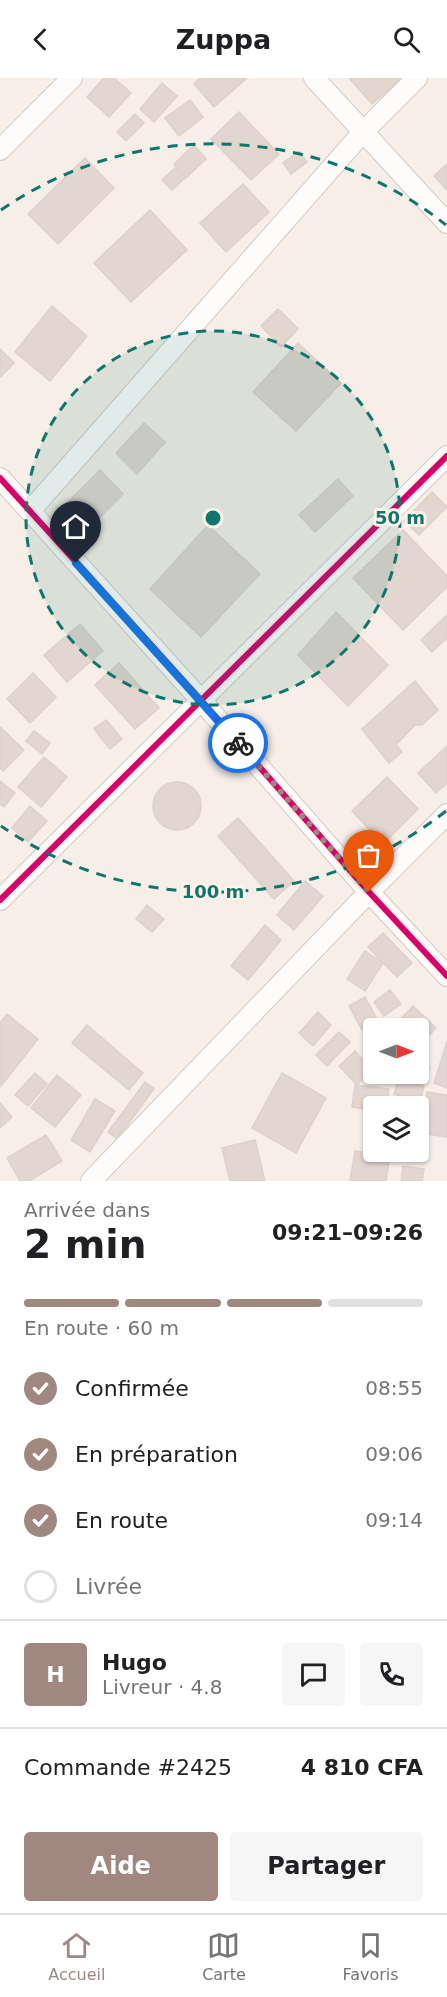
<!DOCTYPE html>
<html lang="fr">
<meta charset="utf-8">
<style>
:root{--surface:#fff;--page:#f6f6f6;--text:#202124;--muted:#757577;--line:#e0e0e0;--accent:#a08880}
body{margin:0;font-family:"DejaVu Sans",sans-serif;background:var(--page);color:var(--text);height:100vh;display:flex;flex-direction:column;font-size:22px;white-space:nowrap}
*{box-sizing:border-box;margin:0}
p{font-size:20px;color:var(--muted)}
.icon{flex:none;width:33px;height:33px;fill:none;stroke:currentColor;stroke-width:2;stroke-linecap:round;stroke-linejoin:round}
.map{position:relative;height:1103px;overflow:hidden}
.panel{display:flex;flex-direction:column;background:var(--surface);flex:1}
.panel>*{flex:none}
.needle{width:39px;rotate:90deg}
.controls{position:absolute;left:363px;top:940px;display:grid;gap:12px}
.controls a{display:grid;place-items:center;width:66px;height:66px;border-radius:6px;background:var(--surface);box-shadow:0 2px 4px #0004;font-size:30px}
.pin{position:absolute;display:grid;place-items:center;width:51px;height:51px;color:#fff;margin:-62px -26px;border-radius:50% 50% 50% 0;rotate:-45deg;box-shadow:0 0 6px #0007}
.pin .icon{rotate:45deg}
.courier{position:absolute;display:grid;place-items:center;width:60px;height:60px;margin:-30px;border:4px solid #1a73e8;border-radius:50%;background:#fff;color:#222;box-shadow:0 2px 8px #0007}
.overview em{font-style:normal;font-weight:700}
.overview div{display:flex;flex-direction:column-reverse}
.overview{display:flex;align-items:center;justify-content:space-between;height:102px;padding:0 24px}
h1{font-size:39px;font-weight:700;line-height:45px}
.bar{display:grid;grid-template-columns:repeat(4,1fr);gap:9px 6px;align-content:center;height:72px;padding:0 24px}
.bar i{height:8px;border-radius:4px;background:var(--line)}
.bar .on{background:var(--accent)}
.bar p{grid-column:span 4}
.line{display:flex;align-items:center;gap:15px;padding:0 24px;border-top:2px solid var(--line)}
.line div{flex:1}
.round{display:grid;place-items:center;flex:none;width:63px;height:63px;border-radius:6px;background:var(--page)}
ol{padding:0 24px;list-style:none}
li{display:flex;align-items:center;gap:18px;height:66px}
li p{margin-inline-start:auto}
li .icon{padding:6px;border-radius:50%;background:var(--accent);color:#fff;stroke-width:4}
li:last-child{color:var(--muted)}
li i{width:33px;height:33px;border:3px solid var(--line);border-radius:50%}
.primary-button{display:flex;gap:12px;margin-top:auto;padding:12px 24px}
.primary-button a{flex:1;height:69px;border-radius:6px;background:var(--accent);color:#fff;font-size:24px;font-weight:700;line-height:69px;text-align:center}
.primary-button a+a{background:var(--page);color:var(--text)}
header{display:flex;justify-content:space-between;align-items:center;height:78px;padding:0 24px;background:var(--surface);font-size:27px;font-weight:700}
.menu{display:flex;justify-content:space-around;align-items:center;height:84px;border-top:2px solid var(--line);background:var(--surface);font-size:16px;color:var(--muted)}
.menu a{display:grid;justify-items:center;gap:3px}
.menu .on{color:var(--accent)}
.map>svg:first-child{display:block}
.building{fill:#e2d6cf;stroke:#ded0ca;stroke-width:1.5}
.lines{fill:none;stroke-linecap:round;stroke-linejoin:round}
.minor-casing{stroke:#d4cac5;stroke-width:22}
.minor{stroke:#fefcfb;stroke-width:20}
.cycleway-casing{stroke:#fff2e7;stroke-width:10}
.cycleway{stroke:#d6006c;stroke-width:6}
.done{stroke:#a08880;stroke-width:6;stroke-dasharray:0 10.8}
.route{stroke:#1a73e8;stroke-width:8}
.ring{fill:none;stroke:#0f766e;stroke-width:3;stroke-dasharray:10 8}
.centre{fill:#0f766e;stroke:#fff2e7;stroke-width:3}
.ring-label{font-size:18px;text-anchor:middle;font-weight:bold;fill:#0f766e;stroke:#fff2e7;stroke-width:6;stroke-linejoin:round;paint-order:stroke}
</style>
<header><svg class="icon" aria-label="back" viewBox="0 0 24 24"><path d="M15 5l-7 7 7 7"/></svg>Zuppa<svg class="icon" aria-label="search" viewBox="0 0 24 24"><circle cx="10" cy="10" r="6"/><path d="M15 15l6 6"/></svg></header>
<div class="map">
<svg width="447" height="1103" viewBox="0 0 447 1103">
<rect width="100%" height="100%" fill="#f6eee7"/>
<path class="building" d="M104 0H114L131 15 109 39 87 19Z
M200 0H247L214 29 194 6Z
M349 0H402L372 26Z
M162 5 177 18 154 44 140 31Z
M190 22 203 39 179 58 165 40Z
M239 34 279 76 251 102 211 61Z
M135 36 144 45 126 63 117 54Z
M194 67 206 81 186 100 174 86Z
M299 73 307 84 291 96 283 85Z
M85 80 114 110 58 166 28 136Z
M447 86V112L434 98Z
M176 89 186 99 172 112 162 102Z
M243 106 269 134 226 174 200 145Z
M150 132 187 172 131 224 94 185Z
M52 228 87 258 50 303 15 274Z
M278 231 298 251 281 269 261 248Z
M298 265 341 305 296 353 253 314Z
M0 271 14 285 0 299Z
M144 345 165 364 137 396 116 375Z
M100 392 123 416 90 449 66 426Z
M338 401 353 418 315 454 299 437Z
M432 414 447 429 419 457 404 443Z
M208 447 260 496 201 559 150 511Z
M403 452 447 498V509L403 552 353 500Z
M336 534 388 587 348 628 298 577Z
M447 537V560L432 574 421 562Z
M80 546 103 573 67 604 44 577Z
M119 585 159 630 135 651 95 607Z
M33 595 56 619 30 645 7 621Z
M415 603 438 632 422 647H415L396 667 402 674 389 685 362 651Z
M106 642 122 661 110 671 94 651Z
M0 649 24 672 3 693 0 690Z
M34 653 50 665 42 676 26 663Z
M447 668V705L436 715 418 695Z
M44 679 67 699 41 729 18 709Z
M387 699 418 731 383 766 352 733Z
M0 703 15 715 4 729 0 726Z
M153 728a24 24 0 1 1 48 0a24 24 0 1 1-48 0Z
M30 728 47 743 28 764 12 750Z
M238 740 294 803 274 821 218 758Z
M305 803 323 818 294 852 277 837Z
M147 827 164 841 152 854 136 841Z
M265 847 281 862 248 902 231 888Z
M383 855 412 885 397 899 368 869Z
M365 873 383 885 365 913 347 901Z
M390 912 401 926 384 938 374 924Z
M365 919 378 943 362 952 349 928Z
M413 928 436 950 418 969V951H397L394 948Z
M318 934 331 947 313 968 299 955Z
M7 936 38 961 1 1008 0 945Z
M87 947 143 995 129 1012 72 965Z
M339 954 350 964 327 988 316 977Z
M447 964V1010L434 1005Z
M355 973 372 992 357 1007 339 988Z
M418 979 430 990 420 1002 414 996H418Z
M35 995 47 1006 28 1028 15 1017Z
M282 995 326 1020 296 1075 252 1050Z
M57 997 81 1017 55 1049 31 1030Z
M399 1001 424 1008 420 1024 394 1016Z
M145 1004 154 1011 117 1061 108 1054Z
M355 1007 389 1011 387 1029H374V1032L352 1029Z
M427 1014 447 1017V1059L421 1055Z
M95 1021 115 1033 90 1074 71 1062Z
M0 1025 12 1039 0 1050Z
M46 1057 62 1083 29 1103H20L7 1080Z
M255 1062 265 1103H230L222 1070Z
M355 1073 390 1078 386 1103H350Z
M403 1088 424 1091 422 1103H401Z"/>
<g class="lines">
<defs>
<path id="minor" d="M314 0 447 145
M0 72 72 0
M0 400 200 621 369 814 447 898
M30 433 363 54 417 0
M0 822 447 378
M91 1103 369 814 447 736"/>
</defs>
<use href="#minor" class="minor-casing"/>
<use href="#minor" class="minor"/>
<defs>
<path id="cycleway" d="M0 400 200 621 369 814 447 898
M0 822 447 378"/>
</defs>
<use href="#cycleway" class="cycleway-casing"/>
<use href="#cycleway" class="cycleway"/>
</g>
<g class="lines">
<path class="done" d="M238 665 369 814"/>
<path class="route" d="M76 485 238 665"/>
</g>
<circle cx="213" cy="440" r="187" fill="#0f766e" fill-opacity=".12"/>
<g class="ring">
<circle cx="213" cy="440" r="187"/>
<path d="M446 733A374 374 0 0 1 1 748M1 132A374 374 0 0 1 446 147"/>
</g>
<circle cx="213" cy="440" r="9" class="centre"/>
<g class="ring-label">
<text x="400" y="446">50 m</text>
<text x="213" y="820">100 m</text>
</g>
</svg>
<div class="controls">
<a><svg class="needle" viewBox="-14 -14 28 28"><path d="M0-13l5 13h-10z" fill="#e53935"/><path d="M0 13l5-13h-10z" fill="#757577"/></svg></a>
<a><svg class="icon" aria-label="layers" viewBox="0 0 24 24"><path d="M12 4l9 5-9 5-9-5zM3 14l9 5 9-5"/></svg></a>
</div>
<div class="pin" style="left:369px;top:814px;background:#ea580c"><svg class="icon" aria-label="bag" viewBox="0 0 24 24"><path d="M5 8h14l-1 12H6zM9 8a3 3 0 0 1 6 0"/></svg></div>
<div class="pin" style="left:76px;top:485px;background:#1f2937"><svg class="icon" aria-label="home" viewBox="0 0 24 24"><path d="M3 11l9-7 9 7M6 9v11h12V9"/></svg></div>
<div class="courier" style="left:238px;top:665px"><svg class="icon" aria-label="bike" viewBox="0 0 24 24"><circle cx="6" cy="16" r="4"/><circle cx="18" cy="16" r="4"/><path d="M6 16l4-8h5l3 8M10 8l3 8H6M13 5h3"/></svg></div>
</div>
<section class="panel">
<div class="overview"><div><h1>2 min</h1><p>Arrivée dans</p></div><em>09:21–09:26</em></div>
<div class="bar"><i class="on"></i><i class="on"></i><i class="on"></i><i></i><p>En route · 60 m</p></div>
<ol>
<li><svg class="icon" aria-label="check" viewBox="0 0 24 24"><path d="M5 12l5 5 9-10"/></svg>Confirmée<p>08:55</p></li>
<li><svg class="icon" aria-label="check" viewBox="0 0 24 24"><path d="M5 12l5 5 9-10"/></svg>En préparation<p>09:06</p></li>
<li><svg class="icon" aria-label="check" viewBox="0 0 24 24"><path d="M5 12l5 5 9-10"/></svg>En route<p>09:14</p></li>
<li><i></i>Livrée</li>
</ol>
<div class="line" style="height:108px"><b class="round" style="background:var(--accent);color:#fff">H</b><div><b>Hugo</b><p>Livreur · 4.8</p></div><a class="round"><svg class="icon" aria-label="chat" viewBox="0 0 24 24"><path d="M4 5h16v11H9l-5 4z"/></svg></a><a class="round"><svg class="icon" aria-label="phone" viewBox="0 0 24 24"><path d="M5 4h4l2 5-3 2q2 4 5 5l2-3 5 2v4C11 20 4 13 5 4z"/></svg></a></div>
<div class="line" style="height:78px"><div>Commande #2425</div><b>4 810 CFA</b></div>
<div class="primary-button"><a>Aide</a><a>Partager</a></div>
</section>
<nav class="menu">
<a class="on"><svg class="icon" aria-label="home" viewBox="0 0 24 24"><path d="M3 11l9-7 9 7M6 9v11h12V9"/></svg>Accueil</a>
<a><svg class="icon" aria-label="map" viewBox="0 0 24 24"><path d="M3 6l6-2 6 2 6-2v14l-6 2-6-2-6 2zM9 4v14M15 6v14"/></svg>Carte</a>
<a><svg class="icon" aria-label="saved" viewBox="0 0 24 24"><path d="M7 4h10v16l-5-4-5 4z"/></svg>Favoris</a>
</nav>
